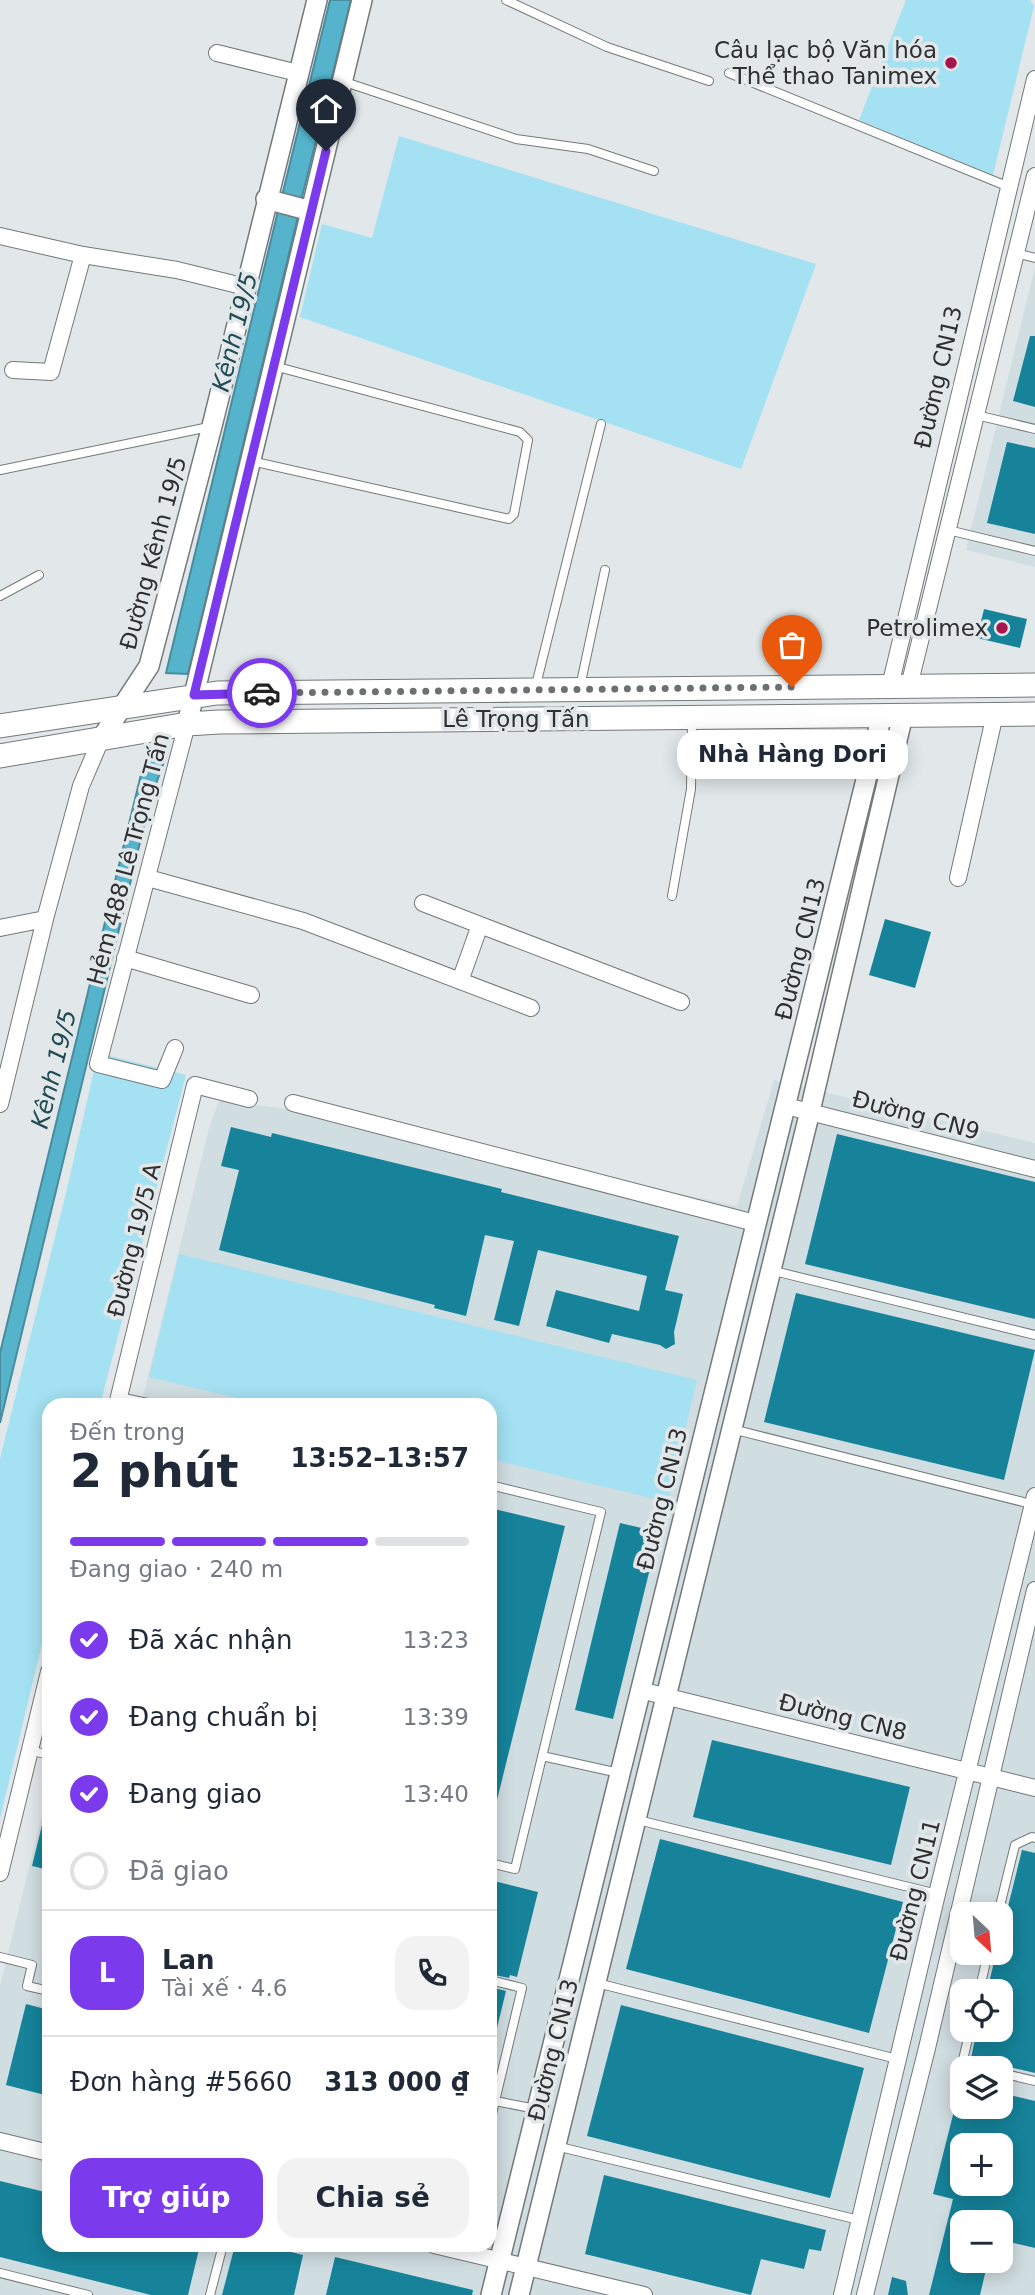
<!DOCTYPE html>
<html lang="vi">
<meta charset="utf-8">
<style>
:root{--surface:#fff;--page:#f2f2f3;--text:#1f2937;--muted:#747a83;--line:#e0e1e3;--accent:#7c3aed}
body{margin:0;font-family:"DejaVu Sans",sans-serif;background:var(--page);color:var(--text);height:100vh;display:flex;flex-direction:column;font-size:26px;white-space:nowrap}
*{box-sizing:border-box;margin:0}
p{font-size:23px;color:var(--muted)}
.icon{flex:none;width:38px;height:38px;fill:none;stroke:currentColor;stroke-width:2;stroke-linecap:round;stroke-linejoin:round}
.map{position:relative;flex:1;overflow:hidden}
.details{position:absolute;left:42px;top:1398px;width:455px;height:854px;display:flex;flex-direction:column;background:var(--surface);border-radius:21px;box-shadow:0 4px 18px #0003}
.details>*{flex:none}
.needle{width:46px;rotate:154deg}
.buttons{position:absolute;left:950px;top:1902px;display:grid;gap:14px}
.buttons a{display:grid;place-items:center;width:63px;height:63px;border-radius:14px;background:var(--surface);box-shadow:0 4px 18px #0003;font-size:35px}
.pin{position:absolute;display:grid;place-items:center;width:60px;height:60px;color:#fff;margin:-72px -30px;border-radius:50% 50% 50% 0;rotate:-45deg;box-shadow:0 0 7px #0007}
.pin .icon{rotate:45deg}
.courier{position:absolute;display:grid;place-items:center;width:70px;height:70px;margin:-35px;border:5px solid #7c3aed;border-radius:50%;background:#fff;color:#222;box-shadow:0 2px 9px #0007}
.bubble{position:absolute;height:49px;border-radius:21px;background:var(--surface);box-shadow:0 4px 18px #0003;font-size:23px;font-weight:800;line-height:49px;text-align:center}
.headline em{font-style:normal;font-weight:800}
.headline div{display:flex;flex-direction:column-reverse}
.headline{display:flex;align-items:center;justify-content:space-between;height:119px;padding:0 28px}
h1{font-size:46px;font-weight:800;line-height:52px}
.bar{display:grid;grid-template-columns:repeat(4,1fr);gap:10px 7px;align-content:center;height:84px;padding:0 28px}
.bar i{height:9px;border-radius:5px;background:var(--line)}
.bar .current{background:var(--accent)}
.bar p{grid-column:span 4}
.line{display:flex;align-items:center;gap:18px;padding:0 28px;border-top:2px solid var(--line)}
.line div{flex:1}
.round{display:grid;place-items:center;flex:none;width:74px;height:74px;border-radius:21px;background:var(--page)}
ol{padding:0 28px;list-style:none}
li{display:flex;align-items:center;gap:21px;height:77px}
li p{margin-inline-start:auto}
li .icon{padding:7px;border-radius:50%;background:var(--accent);color:#fff;stroke-width:4}
li:last-child{color:var(--muted)}
li i{width:38px;height:38px;border:4px solid var(--line);border-radius:50%}
.primary-button{display:flex;gap:14px;margin-top:auto;padding:14px 28px}
.primary-button a{flex:1;height:80px;border-radius:21px;background:var(--accent);color:#fff;font-size:28px;font-weight:800;line-height:80px;text-align:center}
.primary-button a+a{background:var(--page);color:var(--text)}
.map>svg:first-child{display:block}
.built{fill:#d0dde1;fill-rule:evenodd}
.green{fill:#a4e1f2}
.water{fill:#55b4cc;stroke:#498c9e;stroke-width:2}
.building{fill:#16839a;fill-rule:evenodd}
.lines{fill:none;stroke-linecap:round;stroke-linejoin:round}
.service-casing{stroke:#74797a;stroke-width:10}
.minor-casing{stroke:#74797a;stroke-width:18}
.tertiary-casing{stroke:#74797a;stroke-width:22}
.secondary-casing{stroke:#74797a;stroke-width:25}
.service{stroke:#fff;stroke-width:8}
.minor{stroke:#fff;stroke-width:16}
.tertiary{stroke:#fff;stroke-width:19}
.secondary{stroke:#fff;stroke-width:23}
.done{stroke:#6d7071;stroke-width:7;stroke-dasharray:0 12.6}
.route{stroke:#7c3aed;stroke-width:9}
.poi-dot{fill:#a8154c;stroke:#e2e7e9;stroke-width:2.5}
.labels{text-anchor:middle;dominant-baseline:central;stroke-width:7;stroke-linejoin:round;paint-order:stroke}
.poi-label{font-size:23px;fill:#2e3031;stroke:#e2e7e9;text-anchor:end}
.street-label{font-size:23px;fill:#2e3031;stroke:#e2e7e9}
.water-label{font-size:24px;font-style:italic;fill:#214b56;stroke:#e2e7e9}
</style>
<div class="map">
<svg width="1035" height="2295" viewBox="0 0 1035 2295">
<rect width="100%" height="100%" fill="#e2e7e9"/>
<path class="built" d="M1035 267V567L966 550Z
M774 1080 1035 1143V2295H0V1986L49 1787V2245H490V1405H141L209 1128 219 1101 280 1108 737 1206ZM962 1914H1001V1953H962ZM962 1992H1001V2030H962ZM962 2068H1001V2107H962ZM962 2146H1001V2184H962ZM962 2222H1001V2261H962Z"/>
<path class="green" d="M906 0H1030L1034 6 993 175 859 120Z
M399 136 816 264 741 469 300 317 322 224 372 238Z
M98 1053 186 1075 100 1405H49V1614L0 1819V1459L67 1189Z
M179 1254 697 1380 667 1502 490 1459V1405H267L149 1377Z"/>
<path class="water" d="M330 0H351L301 201 282 196Z
M279 207 299 212 188 674 166 673Z
M167 753 150 801 0 1423V1353L146 754Z"/>
<path class="building" d="M1030 336H1035V407L1013 401Z
M1007 442 1035 448V534L987 523Z
M984 609 1027 619 1020 648 977 638Z
M885 919 931 932 915 988 869 975Z
M231 1127 271 1137 272 1133 502 1189 501 1192 679 1236 665 1290 683 1294 674 1332 675 1344 666 1349 660 1345 612 1334 609 1343 546 1326 556 1290 639 1311 647 1276 538 1250 519 1326 494 1320 514 1241 485 1235 466 1316 434 1308 435 1305 219 1250 239 1170 221 1166Z
M837 1134 1035 1182V1319L805 1264Z
M796 1293 1035 1350 1004 1480 764 1422Z
M490 1508 565 1526 495 1808H490Z
M620 1523 659 1532 613 1719 575 1710Z
M712 1740 910 1787 891 1865 693 1817Z
M44 1817H49V1870L32 1866Z
M660 1839 903 1902 869 2033 626 1969Z
M1022 1850 1035 1853V2073L971 2058 977 2030H1001V1992H987L996 1953H1001V1935Z
M490 1880 538 1892 517 1977 510 1975 509 1978 490 1974Z
M490 1987 506 1991 495 2036 490 2035Z
M26 2004 49 2010V2096L6 2085Z
M621 2005 864 2068 830 2198 587 2136Z
M1001 2093 1035 2101V2248L1001 2240V2222H962V2261H988L980 2295H929L953 2199 933 2194 955 2107H1001ZM962 2146H1001V2184H962Z
M604 2175 826 2230 821 2251 809 2249 804 2269 761 2259 751 2295 585 2254Z
M0 2181 49 2193V2245H200L188 2295H151L0 2257Z
M235 2245H263L303 2255 294 2295H222Z
M335 2257 473 2290 472 2295H326Z
M892 2277 906 2281 908 2295H888Z"/>
<g class="lines">
<defs>
<path id="service" d="M506 0 607 47 709 81
M729 73 1009 187
M342 81 516 139 588 149 654 171
M1016 253 1035 258
M976 415 1035 429
M251 461 509 519 514 514 528 440 520 432 274 366
M0 470 209 427
M948 530 1035 551
M0 596 39 575
M580 687 605 570
M535 689 601 424
M672 896 691 789 692 721
M770 1270 1035 1335
M119 1397 157 1405
M732 1429 1035 1505
M490 1485 601 1512 515 1869 490 1863
M29 1750 49 1755
M542 1756 619 1773
M638 1820 937 1894
M998 1914 1015 1845 1032 1837 1035 1838
M0 1957 32 1965 27 1986 49 1991
M490 1980 522 1988 495 2101 536 2109
M597 1983 897 2059
M979 1992 988 1953
M970 2030 962 2064 982 2068
M1001 2073 1035 2081
M490 2122 495 2101
M556 2146 859 2220
M0 2273 88 2295
M210 2295 223 2245"/>
<path id="minor" d="M217 53 298 73
M0 236 83 255 177 270 246 287
M13 370 51 372 83 255
M890 686 1035 79
M909 686 1035 176
M148 878 303 921 531 1008
M958 878 995 714
M423 903 480 925 460 981
M480 925 681 1002
M0 928 45 919
M125 958 251 995
M175 1048 162 1080 98 1064 187 724
M293 1103 755 1223
M0 1104 45 919 81 786 101 739
M786 1106 1035 1169
M117 1405 195 1085 249 1099
M640 1690 1035 1788
M0 1873 49 1672
M0 2141 49 2153
M434 2245 644 2295
M842 2295 937 1894 1035 1496
M865 2295 927 2048 1035 1590"/>
<path id="tertiary" d="M266 199 311 211
M187 724 362 0
M101 739 149 666 212 426 317 0
M491 2295 882 715
M519 2295 810 1111 903 715"/>
<path id="secondary" d="M0 726 217 693 1035 685
M0 756 187 724 219 722 1035 714"/>
</defs>
<use href="#service" class="service-casing"/>
<use href="#minor" class="minor-casing"/>
<use href="#tertiary" class="tertiary-casing"/>
<use href="#secondary" class="secondary-casing"/>
<use href="#service" class="service"/>
<use href="#minor" class="minor"/>
<use href="#tertiary" class="tertiary"/>
<use href="#secondary" class="secondary"/>
</g>
<g class="lines">
<path class="done" d="M262 693 792 687"/>
<path class="route" d="M262 693 194 695 326 151"/>
</g>
<g class="poi-dot">
<circle cx="951" cy="63" r="7"/>
<circle cx="1002" cy="628" r="7"/>
</g>
<g class="labels">
<g class="poi-label">
<text x="937" y="50">Câu lạc bộ Văn hóa<tspan x="937" dy="26">Thể thao Tanimex</tspan></text>
<text x="988" y="628">Petrolimex</text>
</g>
<g class="street-label">
<text transform="translate(938 377) rotate(-77)">Đường CN13</text>
<text transform="translate(153 553) rotate(-75)">Đường Kênh 19/5</text>
<text x="516" y="719">Lê Trọng Tấn</text>
<text transform="translate(128 859) rotate(-75)">Hẻm 488 Lê Trọng Tấn</text>
<text transform="translate(800 949) rotate(-76)">Đường CN13</text>
<text transform="translate(916 1115) rotate(15)">Đường CN9</text>
<text transform="translate(134 1240) rotate(-76)">Đường 19/5 A</text>
<text transform="translate(662 1499) rotate(-76)">Đường CN13</text>
<text transform="translate(843 1717) rotate(14)">Đường CN8</text>
<text transform="translate(915 1890) rotate(-76)">Đường CN11</text>
<text transform="translate(553 2050) rotate(-76)">Đường CN13</text>
</g>
<g class="water-label">
<text transform="translate(235 332) rotate(-76)">Kênh 19/5</text>
<text transform="translate(54 1069) rotate(-76)">Kênh 19/5</text>
</g>
</g>
</svg>
<div class="buttons">
<a><svg class="needle" viewBox="-14 -14 28 28"><path d="M0-13l5 13h-10z" fill="#e53935"/><path d="M0 13l5-13h-10z" fill="#747a83"/></svg></a>
<a><svg class="icon" aria-label="locate" viewBox="0 0 24 24"><circle cx="12" cy="12" r="6"/><path d="M12 2v4M12 18v4M2 12h4M18 12h4"/></svg></a>
<a><svg class="icon" aria-label="layers" viewBox="0 0 24 24"><path d="M12 4l9 5-9 5-9-5zM3 14l9 5 9-5"/></svg></a>
<a>+</a>
<a>−</a>
</div>
<div class="pin" style="left:792px;top:687px;background:#ea580c"><svg class="icon" aria-label="bag" viewBox="0 0 24 24"><path d="M5 8h14l-1 12H6zM9 8a3 3 0 0 1 6 0"/></svg></div>
<div class="pin" style="left:326px;top:151px;background:#1f2937"><svg class="icon" aria-label="home" viewBox="0 0 24 24"><path d="M3 11l9-7 9 7M6 9v11h12V9"/></svg></div>
<div class="courier" style="left:262px;top:693px"><svg class="icon" aria-label="car" viewBox="0 0 24 24"><path d="M5 17H2v-5l4-1 3-4h7l3 4 3 1v5h-3M9 17h6M6 11h13"/><circle cx="7" cy="17" r="2"/><circle cx="17" cy="17" r="2"/></svg></div>
<div class="bubble" style="left:677px;top:730px;width:231px">Nhà Hàng Dori</div>
<section class="details">
<div class="headline"><div><h1>2 phút</h1><p>Đến trong</p></div><em>13:52–13:57</em></div>
<div class="bar"><i class="current"></i><i class="current"></i><i class="current"></i><i></i><p>Đang giao · 240 m</p></div>
<ol>
<li><svg class="icon" aria-label="check" viewBox="0 0 24 24"><path d="M5 12l5 5 9-10"/></svg>Đã xác nhận<p>13:23</p></li>
<li><svg class="icon" aria-label="check" viewBox="0 0 24 24"><path d="M5 12l5 5 9-10"/></svg>Đang chuẩn bị<p>13:39</p></li>
<li><svg class="icon" aria-label="check" viewBox="0 0 24 24"><path d="M5 12l5 5 9-10"/></svg>Đang giao<p>13:40</p></li>
<li><i></i>Đã giao</li>
</ol>
<div class="line" style="height:126px"><b class="round" style="background:var(--accent);color:#fff">L</b><div><b>Lan</b><p>Tài xế · 4.6</p></div><a class="round"><svg class="icon" aria-label="phone" viewBox="0 0 24 24"><path d="M5 4h4l2 5-3 2q2 4 5 5l2-3 5 2v4C11 20 4 13 5 4z"/></svg></a></div>
<div class="line" style="height:91px"><div>Đơn hàng #5660</div><b>313 000 ₫</b></div>
<div class="primary-button"><a>Trợ giúp</a><a>Chia sẻ</a></div>
</section>
</div>
